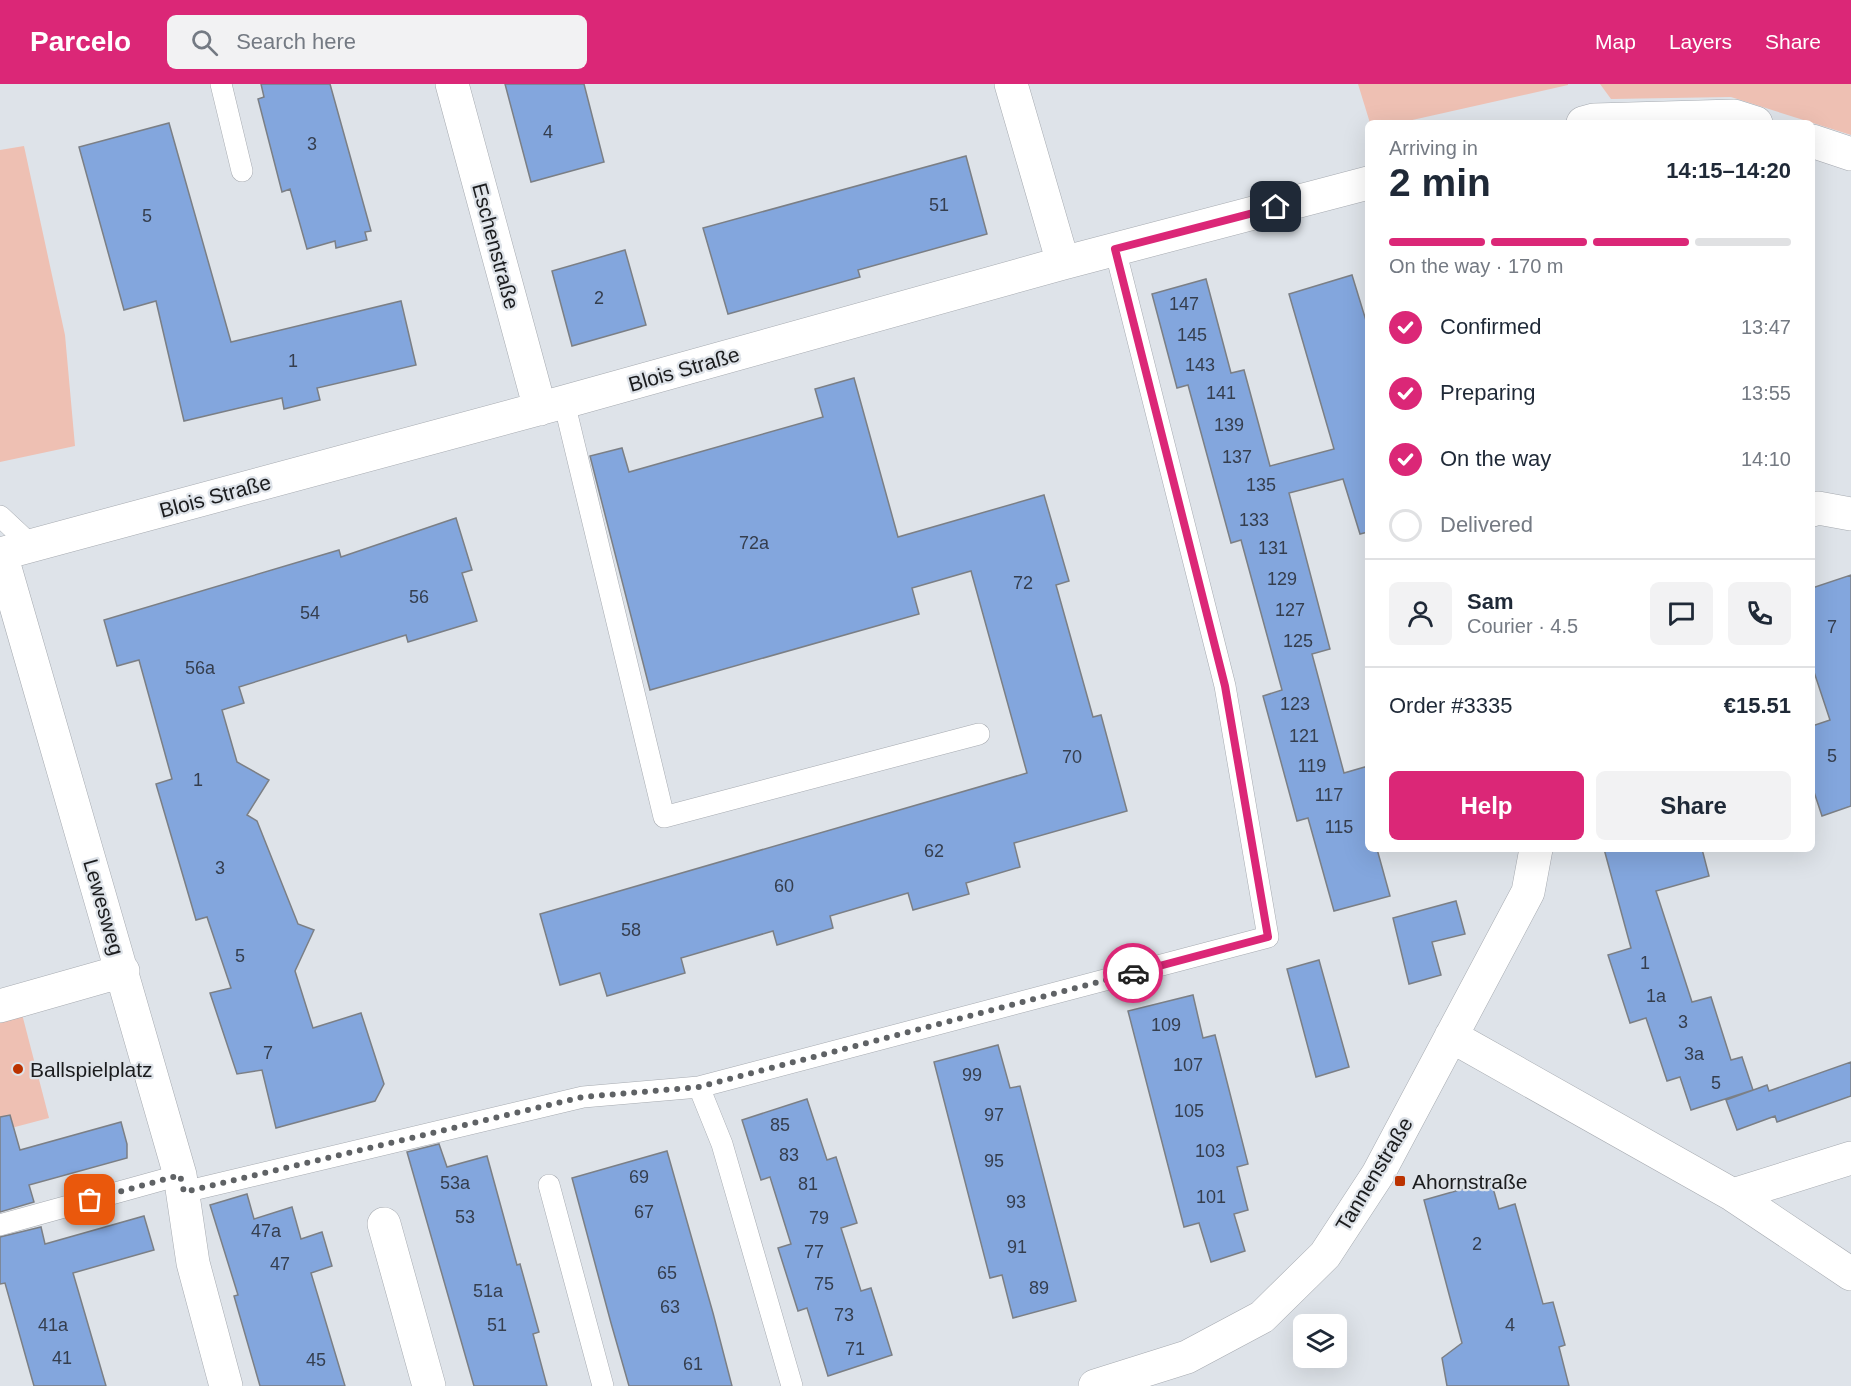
<!DOCTYPE html>
<meta charset="utf-8">
<style>
:root{--surface:#fff;--page:#f2f2f3;--text:#1f2937;--muted:#747a83;--line:#e0e1e3;--accent:#db2777}
body{margin:0;font-family:Helvetica,sans-serif;background:var(--page);color:var(--text);height:100vh;display:flex;flex-direction:column;font-size:22px;white-space:nowrap}
*{box-sizing:border-box;margin:0}
p{font-size:20px;color:var(--muted)}
.icon{flex:none;width:33px;height:33px;fill:none;stroke:currentColor;stroke-width:2;stroke-linecap:round;stroke-linejoin:round}
.map{position:relative;flex:1;overflow:hidden}
.side{position:absolute;left:1365px;top:36px;width:450px;height:732px;display:flex;flex-direction:column;background:var(--surface);border-radius:9px;box-shadow:0 6px 24px #0002}
.side>*{flex:none}
.tools{position:absolute;left:1293px;top:1230px;display:grid;gap:12px}
.tools a{display:grid;place-items:center;width:54px;height:54px;border-radius:9px;background:var(--surface);box-shadow:0 6px 24px #0002;font-size:30px}
.pin{position:absolute;display:grid;place-items:center;width:51px;height:51px;color:#fff;margin:-26px;border-radius:12px;box-shadow:0 3px 9px #0006}
.courier{position:absolute;display:grid;place-items:center;width:60px;height:60px;margin:-30px;border:4px solid #db2777;border-radius:50%;background:#fff;color:#222;box-shadow:0 2px 8px #0007}
.head em{font-style:normal;font-weight:600}
.head div{display:flex;flex-direction:column-reverse}
.head{display:flex;align-items:center;justify-content:space-between;height:102px;padding:0 24px}
h1{font-size:39px;font-weight:600;line-height:45px}
.bar{display:grid;grid-template-columns:repeat(4,1fr);gap:9px 6px;align-content:center;height:72px;padding:0 24px}
.bar i{height:8px;border-radius:4px;background:var(--line)}
.bar .selected{background:var(--accent)}
.bar p{grid-column:span 4}
.line{display:flex;align-items:center;gap:15px;padding:0 24px;border-top:2px solid var(--line)}
.line div{flex:1}
.round{display:grid;place-items:center;flex:none;width:63px;height:63px;border-radius:9px;background:var(--page)}
ol{padding:0 24px;list-style:none}
li{display:flex;align-items:center;gap:18px;height:66px}
li p{margin-inline-start:auto}
li .icon{padding:6px;border-radius:50%;background:var(--accent);color:#fff;stroke-width:4}
li:last-child{color:var(--muted)}
li i{width:33px;height:33px;border:3px solid var(--line);border-radius:50%}
.cta{display:flex;gap:12px;margin-top:auto;padding:12px 24px}
.cta a{flex:1;height:69px;border-radius:9px;background:var(--accent);color:#fff;font-size:24px;font-weight:600;line-height:69px;text-align:center}
.cta a+a{background:var(--page);color:var(--text)}
header{display:flex;align-items:center;gap:36px;box-sizing:border-box;height:84px;padding:0 30px;background:var(--accent);color:#fff}
header strong{font-size:28px}
nav{display:flex;gap:33px;margin-inline-start:auto;font-size:21px}
.search{width:420px;height:54px;background:var(--page);display:flex;align-items:center;gap:15px;box-sizing:border-box;padding:0 21px;border-radius:9px;color:var(--muted);font-size:22px}
.map>svg:first-child{display:block}
.green{fill:#eec0b3}
.building{fill:#83a6dd;stroke:#7b7f85;stroke-width:1.5}
.lines{fill:none;stroke-linecap:round;stroke-linejoin:round}
.lane-casing{stroke:#a6aab0;stroke-width:22}
.street-casing{stroke:#a6aab0;stroke-width:34}
.lane{stroke:#fff;stroke-width:21}
.street{stroke:#fff;stroke-width:33}
.done{stroke:#5f6265;stroke-width:6;stroke-dasharray:0 10.8}
.route{stroke:#db2777;stroke-width:8}
.poi-dot{fill:#bb3200;stroke:#dee3e9;stroke-width:2}
.labels{text-anchor:middle;dominant-baseline:central;stroke-width:4.5;stroke-linejoin:round;paint-order:stroke}
.number-label{font-size:18px;fill:#353e4e}
.street-label{font-size:21px;fill:#1b1c1e;stroke:#dee3e9}
.poi-label{font-size:21px;fill:#1b1c1e;stroke:#dee3e9;text-anchor:start}
</style>
<header>
<strong>Parcelo</strong>
<div class="search"><svg class="icon" aria-label="search" viewBox="0 0 24 24"><circle cx="10" cy="10" r="6"/><path d="M15 15l6 6"/></svg>Search here</div>
<nav><a>Map</a><a>Layers</a><a>Share</a></nav>
</header>
<div class="map">
<svg width="1851" height="1302" viewBox="0 0 1851 1302">
<rect width="100%" height="100%" fill="#dee3e9"/>
<path class="green" d="M1358 0H1568V1L1399 39H1370Z
M1600 0H1851V51L1731 13 1611 15Z
M24 62 65 251 75 362 0 378V66Z
M22 930 49 1034 0 1047V936Z"/>
<path class="building" d="M261 0H330L371 147 365 148 367 156 336 164 335 157 307 165 290 105 282 108 258 15 264 13Z
M505 0H584L604 78 531 98Z
M169 39 231 258 401 217 416 281 317 304 320 316 284 325 282 314 184 337 156 217 124 226 79 63Z
M966 72 987 150 858 186 860 193 728 230 703 144Z
M625 166 646 241 572 262 552 187Z
M1352 191 1368 243V448L1360 450 1343 395 1289 409 1330 565 1312 570 1344 689 1368 682V765H1377L1390 812 1334 827 1308 734 1297 737 1263 612 1282 606 1241 456 1231 459 1188 301 1177 304 1152 210 1206 195 1231 289 1244 286 1270 382 1334 365 1289 210Z
M854 294 898 453 1044 411 1069 497 1056 501 1093 633 1101 631 1127 727 1014 759 1020 783 966 799 969 810 913 826 908 809 830 832 833 844 777 861 773 847 681 874 685 889 607 912 600 889 560 901 540 830 1027 689 971 487 912 504 919 530 650 606 590 372 622 364 629 388 823 333 815 305Z
M456 434 472 486 462 489 477 537 408 558 406 551 239 603 244 619 222 626 237 678 269 696 247 731 257 737 298 840 314 846 295 887 313 944 361 929 384 1000 375 1017 276 1044 262 986 237 990 210 909 231 904 207 833 196 836 156 700 172 695 139 576 117 582 104 536 339 466 341 473Z
M1851 491V722L1822 732 1812 702V642L1830 636 1812 582V504Z
M1604 765H1702L1709 792 1656 807 1692 918 1711 913 1731 976 1742 973 1753 1006 1691 1026 1680 993 1667 997 1646 934 1630 939 1608 871 1631 864Z
M1456 817 1465 850 1432 858 1441 891 1409 900 1393 834Z
M1319 876 1349 983 1316 993 1287 885Z
M1193 911 1203 954 1215 951 1248 1080 1237 1083 1248 1126 1234 1130 1245 1167 1211 1178 1199 1139 1184 1143 1128 927Z
M998 961 1010 1004 1020 1002 1076 1217 1013 1234 1002 1191 990 1194 934 978Z
M1851 978V1012L1777 1038 1775 1032 1737 1046 1726 1016 1767 1001 1769 1007Z
M807 1015 827 1076 836 1073 857 1139 841 1144 861 1207 871 1204 892 1271 828 1292 807 1224 798 1227 778 1164 791 1160 770 1093 761 1096 742 1036Z
M10 1031 20 1066 121 1038 127 1060V1074L29 1101 34 1118 0 1128V1033Z
M439 1060 447 1083 487 1072 517 1181 520 1180 539 1248 533 1250 547 1302H474L407 1068Z
M667 1067 713 1229 732 1302H629L611 1239 572 1094Z
M1491 1097 1499 1125 1515 1120 1543 1220 1553 1218 1565 1261 1559 1263 1569 1302H1447L1442 1274 1462 1259 1424 1116Z
M247 1110 254 1135 292 1123 301 1155 322 1148 332 1182 311 1189 345 1302H260L234 1212 238 1211 210 1121Z
M144 1132 154 1166 73 1189 106 1302H34L5 1199 0 1200V1153L41 1143 45 1160Z"/>
<g class="lines">
<defs>
<path id="lane" d="M221 0 242 87
M564 318 664 733 979 650
M0 432 31 461
M699 1003 722 1060 792 1302
M549 1101 603 1302
M184 1108 583 1013 699 1003 1268 853 1225 602 1115 165
M0 1141 180 1091"/>
<path id="street" d="M452 0 540 325
M1011 0 1063 179
M1583 39 1594 36 1734 32 1756 39
M1812 57 1851 70
M1812 426 1818 424 1851 430
M0 470 564 318 1063 179 1368 99
M1 470 180 1091 193 1179 226 1302
M0 922 123 887
M1451 952 1733 1111 1851 1190
M1733 1111 1851 1074
M384 1140 429 1302
M1095 1302 1187 1273 1262 1233 1325 1171 1378 1090 1528 808 1536 765"/>
</defs>
<use href="#lane" class="lane-casing"/>
<use href="#street" class="street-casing"/>
<use href="#lane" class="lane"/>
<use href="#street" class="street"/>
</g>
<g class="lines">
<path class="done" d="M90 1116 180 1091 184 1108 583 1013 699 1003 1133 889"/>
<path class="route" d="M1133 889 1268 853 1225 602 1115 165 1276 123"/>
</g>
<g class="poi-dot">
<circle cx="18" cy="985" r="6"/>
<rect x="1394" y="1091" width="12" height="12" rx="3"/>
</g>
<g class="labels">
<g class="number-label">
<text x="548" y="48">4</text>
<text x="312" y="60">3</text>
<text x="939" y="121">51</text>
<text x="147" y="132">5</text>
<text x="599" y="214">2</text>
<text x="1184" y="220">147</text>
<text x="1192" y="251">145</text>
<text x="293" y="277">1</text>
<text x="1200" y="281">143</text>
<text x="1221" y="309">141</text>
<text x="1229" y="341">139</text>
<text x="1237" y="373">137</text>
<text x="1261" y="401">135</text>
<text x="1254" y="436">133</text>
<text x="754" y="459">72a</text>
<text x="1273" y="464">131</text>
<text x="1282" y="495">129</text>
<text x="1023" y="499">72</text>
<text x="419" y="513">56</text>
<text x="1290" y="526">127</text>
<text x="310" y="529">54</text>
<text x="1832" y="543">7</text>
<text x="1298" y="557">125</text>
<text x="200" y="584">56a</text>
<text x="1295" y="620">123</text>
<text x="1304" y="652">121</text>
<text x="1832" y="672">5</text>
<text x="1072" y="673">70</text>
<text x="1312" y="682">119</text>
<text x="198" y="696">1</text>
<text x="1329" y="711">117</text>
<text x="1339" y="743">115</text>
<text x="934" y="767">62</text>
<text x="220" y="784">3</text>
<text x="784" y="802">60</text>
<text x="631" y="846">58</text>
<text x="240" y="872">5</text>
<text x="1645" y="879">1</text>
<text x="1656" y="912">1a</text>
<text x="1683" y="938">3</text>
<text x="1166" y="941">109</text>
<text x="268" y="969">7</text>
<text x="1694" y="970">3a</text>
<text x="1188" y="981">107</text>
<text x="972" y="991">99</text>
<text x="1716" y="999">5</text>
<text x="1189" y="1027">105</text>
<text x="994" y="1031">97</text>
<text x="780" y="1041">85</text>
<text x="1210" y="1067">103</text>
<text x="789" y="1071">83</text>
<text x="994" y="1077">95</text>
<text x="639" y="1093">69</text>
<text x="455" y="1099">53a</text>
<text x="808" y="1100">81</text>
<text x="1211" y="1113">101</text>
<text x="1016" y="1118">93</text>
<text x="644" y="1128">67</text>
<text x="465" y="1133">53</text>
<text x="819" y="1134">79</text>
<text x="266" y="1147">47a</text>
<text x="1477" y="1160">2</text>
<text x="1017" y="1163">91</text>
<text x="814" y="1168">77</text>
<text x="280" y="1180">47</text>
<text x="667" y="1189">65</text>
<text x="824" y="1200">75</text>
<text x="1039" y="1204">89</text>
<text x="488" y="1207">51a</text>
<text x="670" y="1223">63</text>
<text x="844" y="1231">73</text>
<text x="53" y="1241">41a</text>
<text x="497" y="1241">51</text>
<text x="1510" y="1241">4</text>
<text x="855" y="1265">71</text>
<text x="62" y="1274">41</text>
<text x="316" y="1276">45</text>
<text x="693" y="1280">61</text>
</g>
<g class="street-label">
<text transform="translate(496 162) rotate(75)">Eschenstraße</text>
<text transform="translate(684 285) rotate(-16)">Blois Straße</text>
<text transform="translate(215 412) rotate(-15)">Blois Straße</text>
<text transform="translate(104 823) rotate(74)">Lewesweg</text>
<text transform="translate(1374 1090) rotate(-59)">Tannenstraße</text>
</g>
<g class="poi-label">
<text x="30" y="985">Ballspielplatz</text>
<text x="1412" y="1097">Ahornstraße</text>
</g>
</g>
</svg>
<div class="tools">
<a><svg class="icon" aria-label="layers" viewBox="0 0 24 24"><path d="M12 4l9 5-9 5-9-5zM3 14l9 5 9-5"/></svg></a>
</div>
<div class="pin" style="left:90px;top:1116px;background:#ea580c"><svg class="icon" aria-label="bag" viewBox="0 0 24 24"><path d="M5 8h14l-1 12H6zM9 8a3 3 0 0 1 6 0"/></svg></div>
<div class="pin" style="left:1276px;top:123px;background:#1f2937"><svg class="icon" aria-label="home" viewBox="0 0 24 24"><path d="M3 11l9-7 9 7M6 9v11h12V9"/></svg></div>
<div class="courier" style="left:1133px;top:889px"><svg class="icon" aria-label="car" viewBox="0 0 24 24"><path d="M5 17H2v-5l4-1 3-4h7l3 4 3 1v5h-3M9 17h6M6 11h13"/><circle cx="7" cy="17" r="2"/><circle cx="17" cy="17" r="2"/></svg></div>
<section class="side">
<div class="head"><div><h1>2 min</h1><p>Arriving in</p></div><em>14:15–14:20</em></div>
<div class="bar"><i class="selected"></i><i class="selected"></i><i class="selected"></i><i></i><p>On the way · 170 m</p></div>
<ol>
<li><svg class="icon" aria-label="check" viewBox="0 0 24 24"><path d="M5 12l5 5 9-10"/></svg>Confirmed<p>13:47</p></li>
<li><svg class="icon" aria-label="check" viewBox="0 0 24 24"><path d="M5 12l5 5 9-10"/></svg>Preparing<p>13:55</p></li>
<li><svg class="icon" aria-label="check" viewBox="0 0 24 24"><path d="M5 12l5 5 9-10"/></svg>On the way<p>14:10</p></li>
<li><i></i>Delivered</li>
</ol>
<div class="line" style="height:108px"><a class="round"><svg class="icon" aria-label="person" viewBox="0 0 24 24"><circle cx="12" cy="8" r="4"/><path d="M4 21q1-7 8-7t8 7"/></svg></a><div><b>Sam</b><p>Courier · 4.5</p></div><a class="round"><svg class="icon" aria-label="chat" viewBox="0 0 24 24"><path d="M4 5h16v11H9l-5 4z"/></svg></a><a class="round"><svg class="icon" aria-label="phone" viewBox="0 0 24 24"><path d="M5 4h4l2 5-3 2q2 4 5 5l2-3 5 2v4C11 20 4 13 5 4z"/></svg></a></div>
<div class="line" style="height:78px"><div>Order #3335</div><b>€15.51</b></div>
<div class="cta"><a>Help</a><a>Share</a></div>
</section>
</div>
